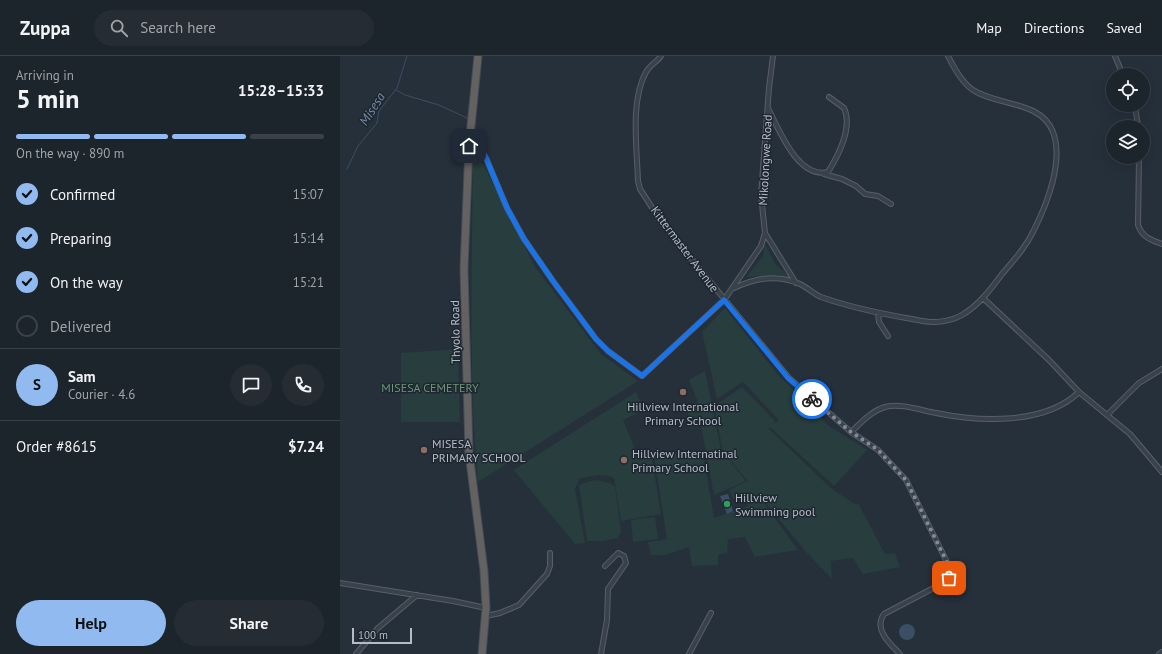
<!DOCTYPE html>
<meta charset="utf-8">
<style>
:root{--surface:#1c242c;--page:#252c34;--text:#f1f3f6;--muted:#a0a4a9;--line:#3a4148;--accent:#90baf0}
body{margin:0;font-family:"PT Sans",sans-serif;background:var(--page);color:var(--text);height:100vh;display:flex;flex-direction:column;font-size:15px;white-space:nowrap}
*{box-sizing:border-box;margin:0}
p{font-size:13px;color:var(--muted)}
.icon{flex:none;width:22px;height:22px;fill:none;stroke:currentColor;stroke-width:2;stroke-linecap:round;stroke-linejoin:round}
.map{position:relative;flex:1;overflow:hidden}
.panel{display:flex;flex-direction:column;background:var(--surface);width:340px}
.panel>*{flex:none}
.fabs{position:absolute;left:766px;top:12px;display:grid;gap:8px}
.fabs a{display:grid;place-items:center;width:44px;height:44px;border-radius:50%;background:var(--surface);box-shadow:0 4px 16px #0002,0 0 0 1px var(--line);font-size:20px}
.scale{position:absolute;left:12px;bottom:10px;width:60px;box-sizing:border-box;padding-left:4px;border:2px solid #b4bcc7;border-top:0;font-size:11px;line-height:14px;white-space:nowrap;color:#b4bcc7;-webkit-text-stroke:3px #1e2630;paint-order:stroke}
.pin{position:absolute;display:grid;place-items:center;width:34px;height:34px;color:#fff;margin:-17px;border-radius:8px;box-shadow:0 2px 6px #0006}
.courier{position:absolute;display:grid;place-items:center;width:40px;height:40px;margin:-20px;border:3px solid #1a73e8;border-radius:50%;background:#fff;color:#222;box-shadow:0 1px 5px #0007}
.headline em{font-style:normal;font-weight:700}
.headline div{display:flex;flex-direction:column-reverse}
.headline{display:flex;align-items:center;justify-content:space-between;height:68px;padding:0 16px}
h1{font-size:26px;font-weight:700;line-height:30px}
.bar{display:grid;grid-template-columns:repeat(4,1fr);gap:6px 4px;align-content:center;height:48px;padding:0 16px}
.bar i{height:5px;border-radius:3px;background:var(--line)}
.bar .current{background:var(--accent)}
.bar p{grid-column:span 4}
.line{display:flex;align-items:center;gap:10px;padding:0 16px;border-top:1px solid var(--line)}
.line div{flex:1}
.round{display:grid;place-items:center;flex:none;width:42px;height:42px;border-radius:21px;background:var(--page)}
ol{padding:0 16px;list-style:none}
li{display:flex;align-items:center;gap:12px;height:44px}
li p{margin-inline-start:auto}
li .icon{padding:4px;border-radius:50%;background:var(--accent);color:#111;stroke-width:4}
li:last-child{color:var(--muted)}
li i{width:22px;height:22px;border:2px solid var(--line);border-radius:50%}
.action{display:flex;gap:8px;margin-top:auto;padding:8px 16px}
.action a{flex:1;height:46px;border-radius:24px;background:var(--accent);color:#111;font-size:16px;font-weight:700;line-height:46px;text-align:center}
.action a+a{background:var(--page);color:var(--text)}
header{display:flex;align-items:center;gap:24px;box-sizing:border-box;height:56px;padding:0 20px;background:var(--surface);border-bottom:1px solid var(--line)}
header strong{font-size:19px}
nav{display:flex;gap:22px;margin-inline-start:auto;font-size:14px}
.search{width:280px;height:36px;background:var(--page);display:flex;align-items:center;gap:10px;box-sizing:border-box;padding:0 14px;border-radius:22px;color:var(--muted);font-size:15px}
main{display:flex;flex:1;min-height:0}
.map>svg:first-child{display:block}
.green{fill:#283d3d}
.water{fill:#3c4e63}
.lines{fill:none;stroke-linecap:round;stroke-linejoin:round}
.stream{stroke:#3c4e63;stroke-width:1}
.minor-casing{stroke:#575f69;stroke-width:6}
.trunk-casing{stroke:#444c56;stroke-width:9}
.minor{stroke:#39414b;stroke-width:4}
.trunk{stroke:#646260;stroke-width:7}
.done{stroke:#828b96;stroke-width:4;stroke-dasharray:0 7.2}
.route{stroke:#1a73e8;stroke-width:5}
.education-dot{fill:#8d6e63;stroke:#1e2630;stroke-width:1.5}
.leisure-dot{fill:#2e9e5b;stroke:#1e2630;stroke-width:1.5}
.labels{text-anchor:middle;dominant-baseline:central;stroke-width:3;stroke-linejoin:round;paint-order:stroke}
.street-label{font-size:12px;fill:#b4bcc7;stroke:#1e2630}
.park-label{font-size:12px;fill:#6d9675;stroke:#1e2630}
.poi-label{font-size:12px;fill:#b4bcc7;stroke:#1e2630;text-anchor:start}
.water-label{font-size:13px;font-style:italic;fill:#778ea8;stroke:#1e2630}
</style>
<header>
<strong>Zuppa</strong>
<div class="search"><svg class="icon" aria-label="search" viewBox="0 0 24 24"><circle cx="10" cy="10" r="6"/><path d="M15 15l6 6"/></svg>Search here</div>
<nav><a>Map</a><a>Directions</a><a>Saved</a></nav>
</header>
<main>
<section class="panel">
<div class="headline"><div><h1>5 min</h1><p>Arriving in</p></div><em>15:28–15:33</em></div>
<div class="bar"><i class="current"></i><i class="current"></i><i class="current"></i><i></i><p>On the way · 890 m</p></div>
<ol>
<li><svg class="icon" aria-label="check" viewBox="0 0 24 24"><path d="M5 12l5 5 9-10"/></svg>Confirmed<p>15:07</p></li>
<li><svg class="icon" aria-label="check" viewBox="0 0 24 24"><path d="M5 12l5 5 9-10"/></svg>Preparing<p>15:14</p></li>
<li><svg class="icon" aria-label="check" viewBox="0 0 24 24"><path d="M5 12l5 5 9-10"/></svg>On the way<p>15:21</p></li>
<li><i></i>Delivered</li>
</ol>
<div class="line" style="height:72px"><b class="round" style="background:var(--accent);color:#111">S</b><div><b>Sam</b><p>Courier · 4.6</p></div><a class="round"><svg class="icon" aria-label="chat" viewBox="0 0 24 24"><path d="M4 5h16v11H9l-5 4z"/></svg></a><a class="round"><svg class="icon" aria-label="phone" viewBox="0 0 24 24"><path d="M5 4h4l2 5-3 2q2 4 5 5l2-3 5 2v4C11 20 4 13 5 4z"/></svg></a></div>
<div class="line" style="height:52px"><div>Order #8615</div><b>$7.24</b></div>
<div class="action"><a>Help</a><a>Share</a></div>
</section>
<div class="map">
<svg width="822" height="598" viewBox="0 0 822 598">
<rect width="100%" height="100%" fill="#25303b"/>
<path class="green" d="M133 99 139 100 195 211 261 298 298 325 138 426C128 317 132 208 133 99Z
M425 188 435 208 451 222 438 219 406 221 423 200Z
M385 252 438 319 489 370 527 394 494 430 430 371 428 372 491 432 516 449 518 447 545 498 555 497 560 511 523 518 513 502 491 505 492 523 467 497 413 432 458 494 415 501 405 481 388 483 387 497 378 499V509L352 510 349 491 325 499H311L308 486 327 483 314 400 363 397 374 462 408 450 404 440 393 443 389 434 408 425 383 396 374 350 402 331 435 365 433 368 439 364 403 326 377 343 362 276Z
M118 293 120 366H61V297Z
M365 315 381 394 406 425 374 439 360 364 351 367 346 351 358 346 349 324Z
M296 336 304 354 283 364 299 403H312L321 458 281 465 274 422C261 417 252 420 239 423L235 433 245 487 235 488 174 414Z
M257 424 270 427 275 431 281 476 278 482 263 485H247L239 429 249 425Z
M315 461 318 483 293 486 291 464Z"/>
<path class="water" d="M388 438 393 455 387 458 380 440Z
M559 576a8 8 0 1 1 16 0a8 8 0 1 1-16 0Z"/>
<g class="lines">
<path class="stream" d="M56 34 65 39 99 49 127 62
M7 113 18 90 37 67 39 55 57 32 67 0"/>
<defs>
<path id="minor" d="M321 0C317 6 310 9 306 16 290 45 297 92 298 125L300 133 322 167 449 322 511 376 538 394 566 424 608 508 610 519 605 526 544 558C533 573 550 588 560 598
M775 0 783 19
M795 49 798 71
M428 52C439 74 458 123 488 116 498 100 513 71 504 52L489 41
M129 90 143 97 146 102 167 152 184 183 213 225 256 283 268 295 302 320 384 244 421 190 425 177 421 139 429 32 433 0
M799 101 798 169C802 181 811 184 822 188
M484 118 502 123 516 130 525 138 538 140 551 148
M425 177 456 227
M394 232C415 222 438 218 460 228 468 232 474 238 481 241 509 251 538 257 566 262 575 263 584 266 593 266 603 266 613 264 622 259 639 249 651 233 662 218 674 204 686 191 694 174 707 148 724 105 713 76 701 44 656 50 633 34 622 27 614 12 608 0
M643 242 709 304 739 336 790 378 822 416
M538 257 539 266 548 280
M767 359 799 327 822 313
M511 376C521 367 531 355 545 351 561 347 580 354 596 357 640 366 705 369 739 336
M0 527 113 545 146 552
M146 560 160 557 179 549 207 518 210 510V497
M16 598 38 572 77 539
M261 598 267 564 268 533 286 507 284 500 278 497 265 510
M349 598 371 557
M819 598 822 596"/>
<path id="trunk" d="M138 0 129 90 124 213 129 397 144 515 146 552 142 598"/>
</defs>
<use href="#minor" class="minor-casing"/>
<use href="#trunk" class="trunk-casing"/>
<use href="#minor" class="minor"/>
<use href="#trunk" class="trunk"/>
</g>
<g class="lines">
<path class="done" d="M472 343 511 376 538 394 566 424 608 508 609 522"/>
<path class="route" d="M129 90 143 97 146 102 167 152 184 183 213 225 256 283 268 295 302 320 384 244 448 322 472 343"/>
</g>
<g class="education-dot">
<circle cx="343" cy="336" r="4"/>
<circle cx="84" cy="394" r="4"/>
<circle cx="284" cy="404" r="4"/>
</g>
<circle class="leisure-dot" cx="387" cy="448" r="4"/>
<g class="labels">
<g class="street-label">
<text transform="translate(425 104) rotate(-87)">Mikolongwe Road</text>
<text transform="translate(345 193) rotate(53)">Kittermaster Avenue</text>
<text transform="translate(115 276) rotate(-91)">Thyolo Road</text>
</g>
<g class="park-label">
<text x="90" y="331">MISESA CEMETERY</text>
</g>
<g class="poi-label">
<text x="343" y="350" text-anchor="middle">Hillview International<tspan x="343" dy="14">Primary School</tspan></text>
<text x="92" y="387">MISESA<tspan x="92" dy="14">PRIMARY SCHOOL</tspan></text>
<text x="292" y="397">Hillview Internatinal<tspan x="292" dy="14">Primary School</tspan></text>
<text x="395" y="441">Hillview<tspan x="395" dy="14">Swimming pool</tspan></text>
</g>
<g class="water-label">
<text transform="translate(32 53) rotate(-58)">Misesa</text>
</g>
</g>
</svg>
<div class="fabs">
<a><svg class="icon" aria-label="locate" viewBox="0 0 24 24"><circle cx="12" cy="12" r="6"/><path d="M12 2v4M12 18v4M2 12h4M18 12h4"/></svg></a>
<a><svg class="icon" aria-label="layers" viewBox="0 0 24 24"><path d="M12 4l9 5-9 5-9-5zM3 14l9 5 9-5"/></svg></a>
</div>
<div class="scale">100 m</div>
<div class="pin" style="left:609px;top:522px;background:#ea580c"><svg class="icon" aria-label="bag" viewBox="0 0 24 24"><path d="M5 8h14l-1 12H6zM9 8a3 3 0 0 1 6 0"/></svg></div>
<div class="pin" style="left:129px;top:90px;background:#1f2937"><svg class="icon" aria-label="home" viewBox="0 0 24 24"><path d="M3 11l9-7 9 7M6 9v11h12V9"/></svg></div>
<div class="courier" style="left:472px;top:343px"><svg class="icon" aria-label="bike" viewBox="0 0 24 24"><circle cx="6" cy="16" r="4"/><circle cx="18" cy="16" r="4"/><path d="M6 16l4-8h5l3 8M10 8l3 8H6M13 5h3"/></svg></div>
</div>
</main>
